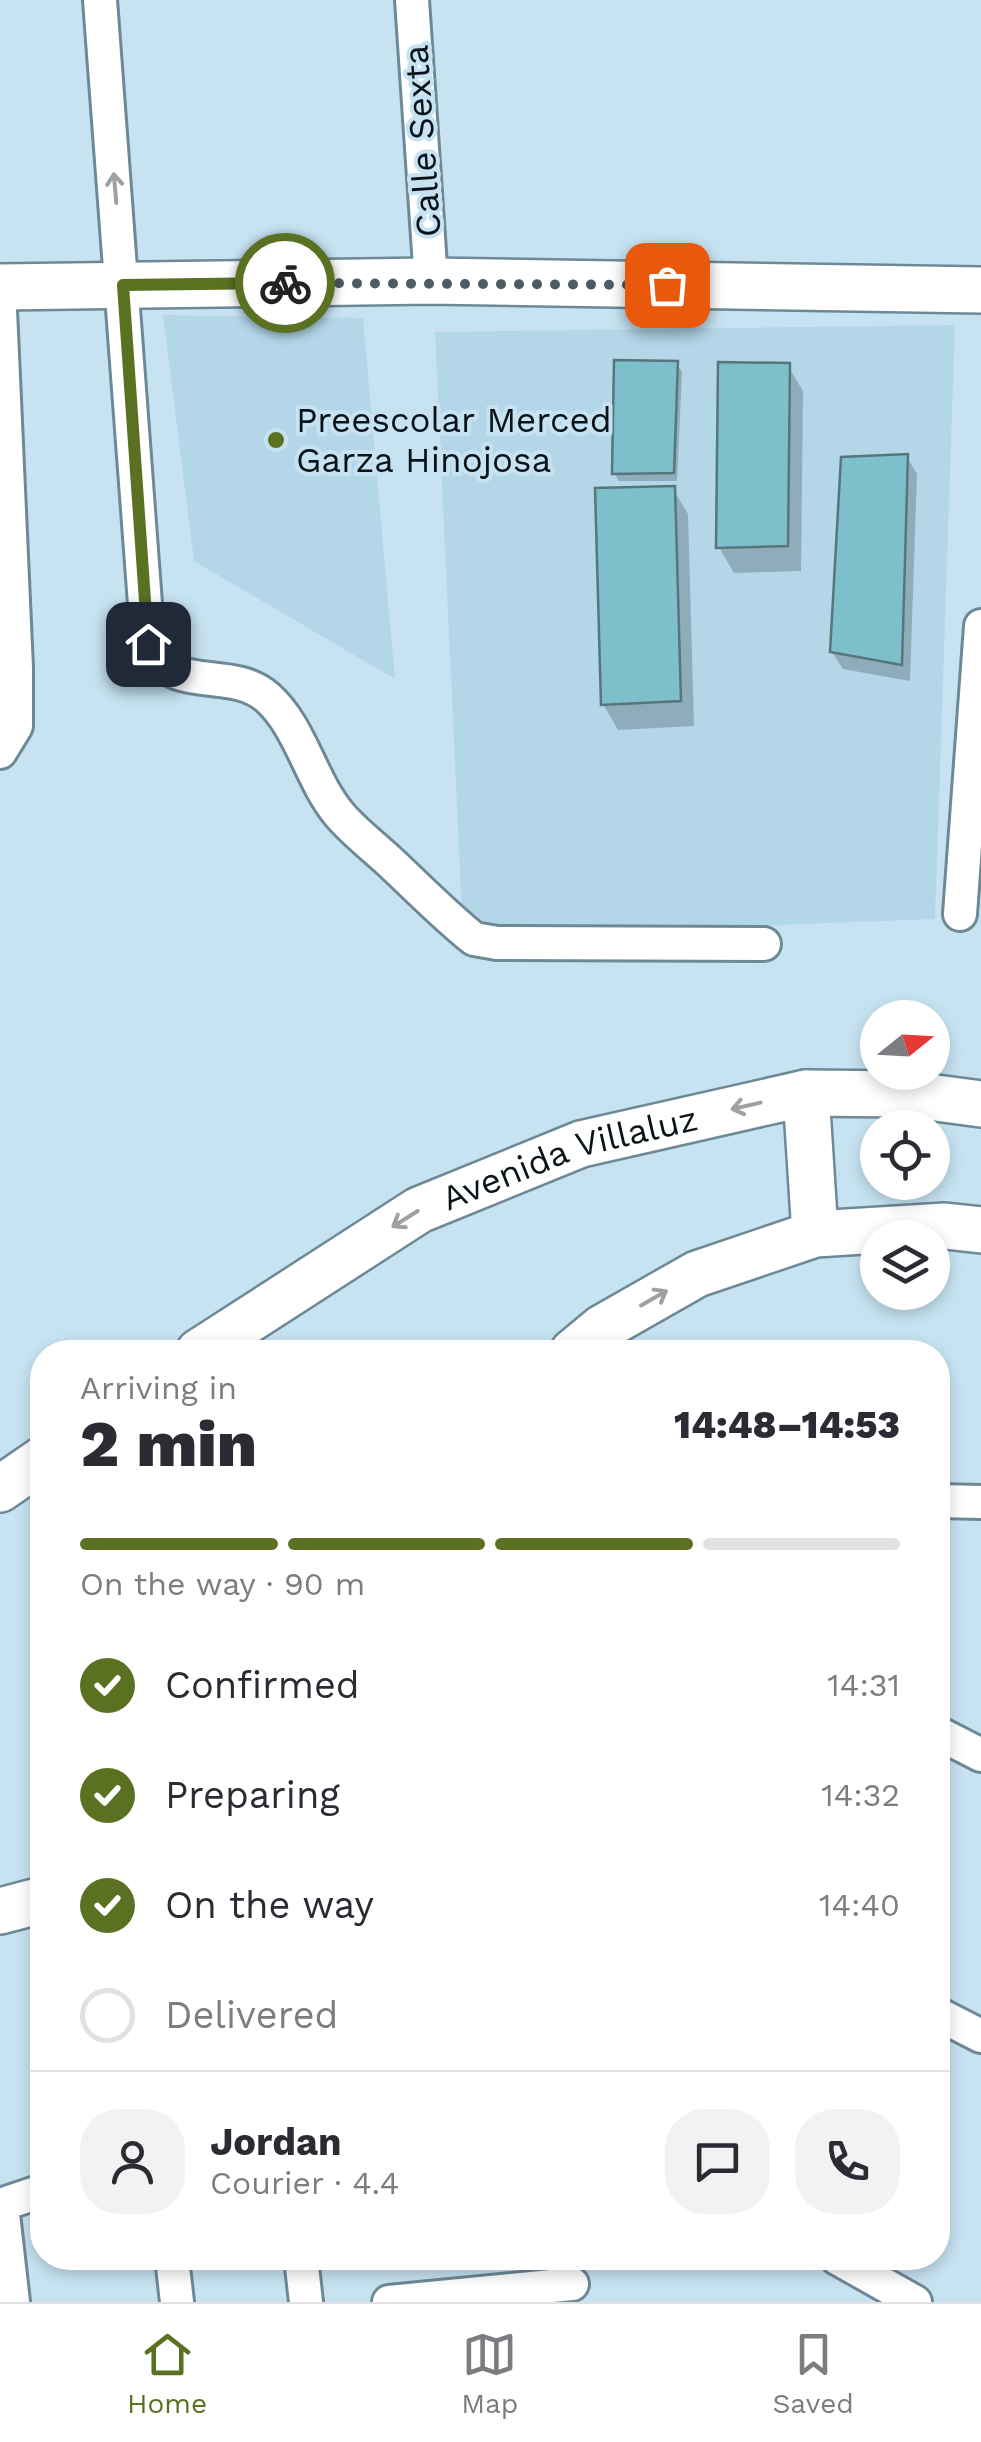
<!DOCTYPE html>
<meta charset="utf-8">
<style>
:root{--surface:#fff;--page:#f2f2f3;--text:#2b2b33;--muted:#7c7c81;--line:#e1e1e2;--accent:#5b7122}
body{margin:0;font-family:"Work Sans",sans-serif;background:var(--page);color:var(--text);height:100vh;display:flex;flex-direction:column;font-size:38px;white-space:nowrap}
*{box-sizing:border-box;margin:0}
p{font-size:32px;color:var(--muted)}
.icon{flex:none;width:55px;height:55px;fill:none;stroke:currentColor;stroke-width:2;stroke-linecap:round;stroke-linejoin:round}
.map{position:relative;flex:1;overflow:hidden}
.panel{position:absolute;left:30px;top:1340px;width:920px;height:930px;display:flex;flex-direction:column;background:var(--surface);border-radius:40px;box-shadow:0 5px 15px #0003}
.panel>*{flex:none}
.needle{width:65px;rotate:72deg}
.controls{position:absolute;left:860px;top:1000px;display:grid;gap:20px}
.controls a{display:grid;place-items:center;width:90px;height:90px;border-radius:50%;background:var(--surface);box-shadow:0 5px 15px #0003;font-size:50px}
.pin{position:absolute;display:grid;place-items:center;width:85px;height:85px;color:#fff;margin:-42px;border-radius:20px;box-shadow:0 5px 15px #0006}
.courier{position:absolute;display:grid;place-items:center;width:100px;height:100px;margin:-50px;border:8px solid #5b7122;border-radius:50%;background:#fff;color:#222;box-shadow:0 2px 12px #0007}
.overview em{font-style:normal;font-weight:800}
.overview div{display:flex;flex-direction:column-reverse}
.overview{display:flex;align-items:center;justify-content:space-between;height:170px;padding:0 50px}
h1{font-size:65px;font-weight:800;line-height:75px}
.bar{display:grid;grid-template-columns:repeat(4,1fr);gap:15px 10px;align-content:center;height:120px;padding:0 50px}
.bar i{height:12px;border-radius:8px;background:var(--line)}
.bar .active{background:var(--accent)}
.bar p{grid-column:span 4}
.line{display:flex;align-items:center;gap:25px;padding:0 50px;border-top:2px solid var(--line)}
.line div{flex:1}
.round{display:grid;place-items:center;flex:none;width:105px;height:105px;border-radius:40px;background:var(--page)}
ol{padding:0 50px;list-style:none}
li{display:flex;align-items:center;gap:30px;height:110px}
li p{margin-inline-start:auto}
li .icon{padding:10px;border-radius:50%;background:var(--accent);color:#fff;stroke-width:4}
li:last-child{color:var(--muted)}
li i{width:55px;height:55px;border:5px solid var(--line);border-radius:50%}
.dock{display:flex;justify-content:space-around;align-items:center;height:140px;border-top:2px solid var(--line);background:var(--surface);font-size:28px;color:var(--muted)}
.dock a{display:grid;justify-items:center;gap:5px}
.dock .active{color:var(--accent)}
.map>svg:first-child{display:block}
.built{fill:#b3d7e9}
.shadow{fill:#0003}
.building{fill:#7dc0cc;stroke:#57767b;stroke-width:2.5}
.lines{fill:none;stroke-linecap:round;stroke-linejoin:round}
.street-casing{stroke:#6e8996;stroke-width:38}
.secondary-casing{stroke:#6e8996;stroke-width:50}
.street{stroke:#fff;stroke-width:32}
.secondary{stroke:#fff;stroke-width:45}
.oneway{stroke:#9da1a3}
.done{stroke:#4c5c64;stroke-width:10;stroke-dasharray:0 18}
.route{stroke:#5b7122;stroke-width:12}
.poi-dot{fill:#5b7122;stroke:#c7e3f2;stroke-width:4}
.labels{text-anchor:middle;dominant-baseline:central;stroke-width:8;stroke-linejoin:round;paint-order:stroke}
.street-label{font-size:35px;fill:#091318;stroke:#c7e3f2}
.poi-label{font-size:35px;fill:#091318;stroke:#c7e3f2;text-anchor:start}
</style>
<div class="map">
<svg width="981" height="2302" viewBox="0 0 981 2302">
<rect width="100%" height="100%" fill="#c7e3f2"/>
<path class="built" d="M163 315 363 318 395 679 194 561Z
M955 325 935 919 463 937 435 332Z"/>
<path class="shadow" d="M677 364 682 372 677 481H619L614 473Z
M788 366 803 391 801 571 734 573 719 547Z
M907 457 917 474 910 681 843 669 832 652Z
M673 489 688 514 694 726 618 730 603 704Z"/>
<path class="building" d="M614 360 678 361 674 473 612 474Z
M718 362 790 363 788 546 716 548Z
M908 454 902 665 830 652 841 457Z
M675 486 681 701 601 705 595 488Z"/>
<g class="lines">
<defs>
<path id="street" d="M100 0 148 644C170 696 230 665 267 697 301 727 310 779 339 814 353 831 373 846 389 861 417 887 444 915 474 939L497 943 764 944
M412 0 431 281
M0 310 16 668V726L0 752
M960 914 981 626
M938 1501 981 1502
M938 1733 981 1755
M938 2014 981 2036
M0 2205 42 2191
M2 2205 13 2302
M172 2258 177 2302
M301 2258 306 2302
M837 2258 915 2302
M389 2302 572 2284"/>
<g id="secondary">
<path d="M0 287 431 281 981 290"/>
<path d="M806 1093 815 1234"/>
<path id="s1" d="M199 1352 419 1210 581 1144 806 1093 906 1094 981 1104"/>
<path d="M573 1352 602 1328 697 1274 815 1234 945 1226 981 1230"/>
<path d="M0 1489 42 1460"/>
<path d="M0 1911 42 1900"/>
</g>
</defs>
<use href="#street" class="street-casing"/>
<use href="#secondary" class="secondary-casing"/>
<use href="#street" class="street"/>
<use href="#secondary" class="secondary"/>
</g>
<defs><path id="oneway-shaft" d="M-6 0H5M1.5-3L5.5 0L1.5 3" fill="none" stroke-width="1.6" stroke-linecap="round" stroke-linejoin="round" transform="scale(2.5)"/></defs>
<g class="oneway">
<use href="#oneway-shaft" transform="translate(115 188) rotate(-95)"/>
<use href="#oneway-shaft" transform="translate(746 1106) rotate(167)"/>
<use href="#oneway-shaft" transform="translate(405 1219) rotate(148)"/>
<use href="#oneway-shaft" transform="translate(654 1298) rotate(-30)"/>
</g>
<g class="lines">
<path class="done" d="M285 283 667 285"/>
<path class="route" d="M148 644 123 285 285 283"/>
</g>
<circle class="poi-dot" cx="276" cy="440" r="10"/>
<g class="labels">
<g class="street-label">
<text transform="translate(422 141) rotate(-94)">Calle Sexta</text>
<text stroke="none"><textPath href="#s1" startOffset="422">Avenida Villaluz</textPath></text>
</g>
<g class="poi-label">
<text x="296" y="420">Preescolar Merced<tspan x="296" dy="40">Garza Hinojosa</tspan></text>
</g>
</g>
</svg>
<div class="controls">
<a><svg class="needle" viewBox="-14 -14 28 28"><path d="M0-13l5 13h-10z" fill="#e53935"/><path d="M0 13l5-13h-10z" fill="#7c7c81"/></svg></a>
<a><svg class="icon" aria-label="locate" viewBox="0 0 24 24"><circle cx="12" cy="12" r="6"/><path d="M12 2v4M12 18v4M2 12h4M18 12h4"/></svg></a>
<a><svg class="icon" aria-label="layers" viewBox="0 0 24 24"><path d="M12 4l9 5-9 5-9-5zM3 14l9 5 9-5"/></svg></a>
</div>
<div class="pin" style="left:667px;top:285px;background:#ea580c"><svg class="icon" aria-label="bag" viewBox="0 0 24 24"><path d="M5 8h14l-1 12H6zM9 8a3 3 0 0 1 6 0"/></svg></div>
<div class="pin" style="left:148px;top:644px;background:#1f2937"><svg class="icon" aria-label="home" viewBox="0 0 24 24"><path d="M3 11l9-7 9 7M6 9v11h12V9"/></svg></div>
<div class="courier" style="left:285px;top:283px"><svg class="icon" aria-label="bike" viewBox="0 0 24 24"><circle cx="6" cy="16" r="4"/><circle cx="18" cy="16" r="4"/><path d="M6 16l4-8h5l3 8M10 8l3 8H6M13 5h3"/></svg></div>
<section class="panel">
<div class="overview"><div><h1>2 min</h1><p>Arriving in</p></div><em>14:48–14:53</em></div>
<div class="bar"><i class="active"></i><i class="active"></i><i class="active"></i><i></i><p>On the way · 90 m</p></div>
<ol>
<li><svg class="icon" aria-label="check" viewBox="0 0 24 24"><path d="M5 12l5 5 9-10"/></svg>Confirmed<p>14:31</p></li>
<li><svg class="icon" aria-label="check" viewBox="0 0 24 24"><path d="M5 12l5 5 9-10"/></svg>Preparing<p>14:32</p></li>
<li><svg class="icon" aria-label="check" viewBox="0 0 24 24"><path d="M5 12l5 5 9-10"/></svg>On the way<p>14:40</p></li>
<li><i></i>Delivered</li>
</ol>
<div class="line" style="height:180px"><a class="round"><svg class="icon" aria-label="person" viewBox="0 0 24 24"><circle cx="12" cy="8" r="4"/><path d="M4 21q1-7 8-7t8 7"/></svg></a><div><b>Jordan</b><p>Courier · 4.4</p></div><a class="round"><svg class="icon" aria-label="chat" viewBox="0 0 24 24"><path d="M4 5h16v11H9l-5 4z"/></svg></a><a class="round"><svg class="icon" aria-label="phone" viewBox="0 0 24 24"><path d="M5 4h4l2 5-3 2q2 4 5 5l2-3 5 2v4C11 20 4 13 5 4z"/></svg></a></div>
</section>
</div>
<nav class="dock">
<a class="active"><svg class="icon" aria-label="home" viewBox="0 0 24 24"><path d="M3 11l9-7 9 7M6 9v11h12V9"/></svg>Home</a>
<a><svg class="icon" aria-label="map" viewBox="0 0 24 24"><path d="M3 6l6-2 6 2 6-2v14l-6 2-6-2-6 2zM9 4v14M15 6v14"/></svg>Map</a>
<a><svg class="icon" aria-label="saved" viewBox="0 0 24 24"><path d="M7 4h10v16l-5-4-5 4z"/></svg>Saved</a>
</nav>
